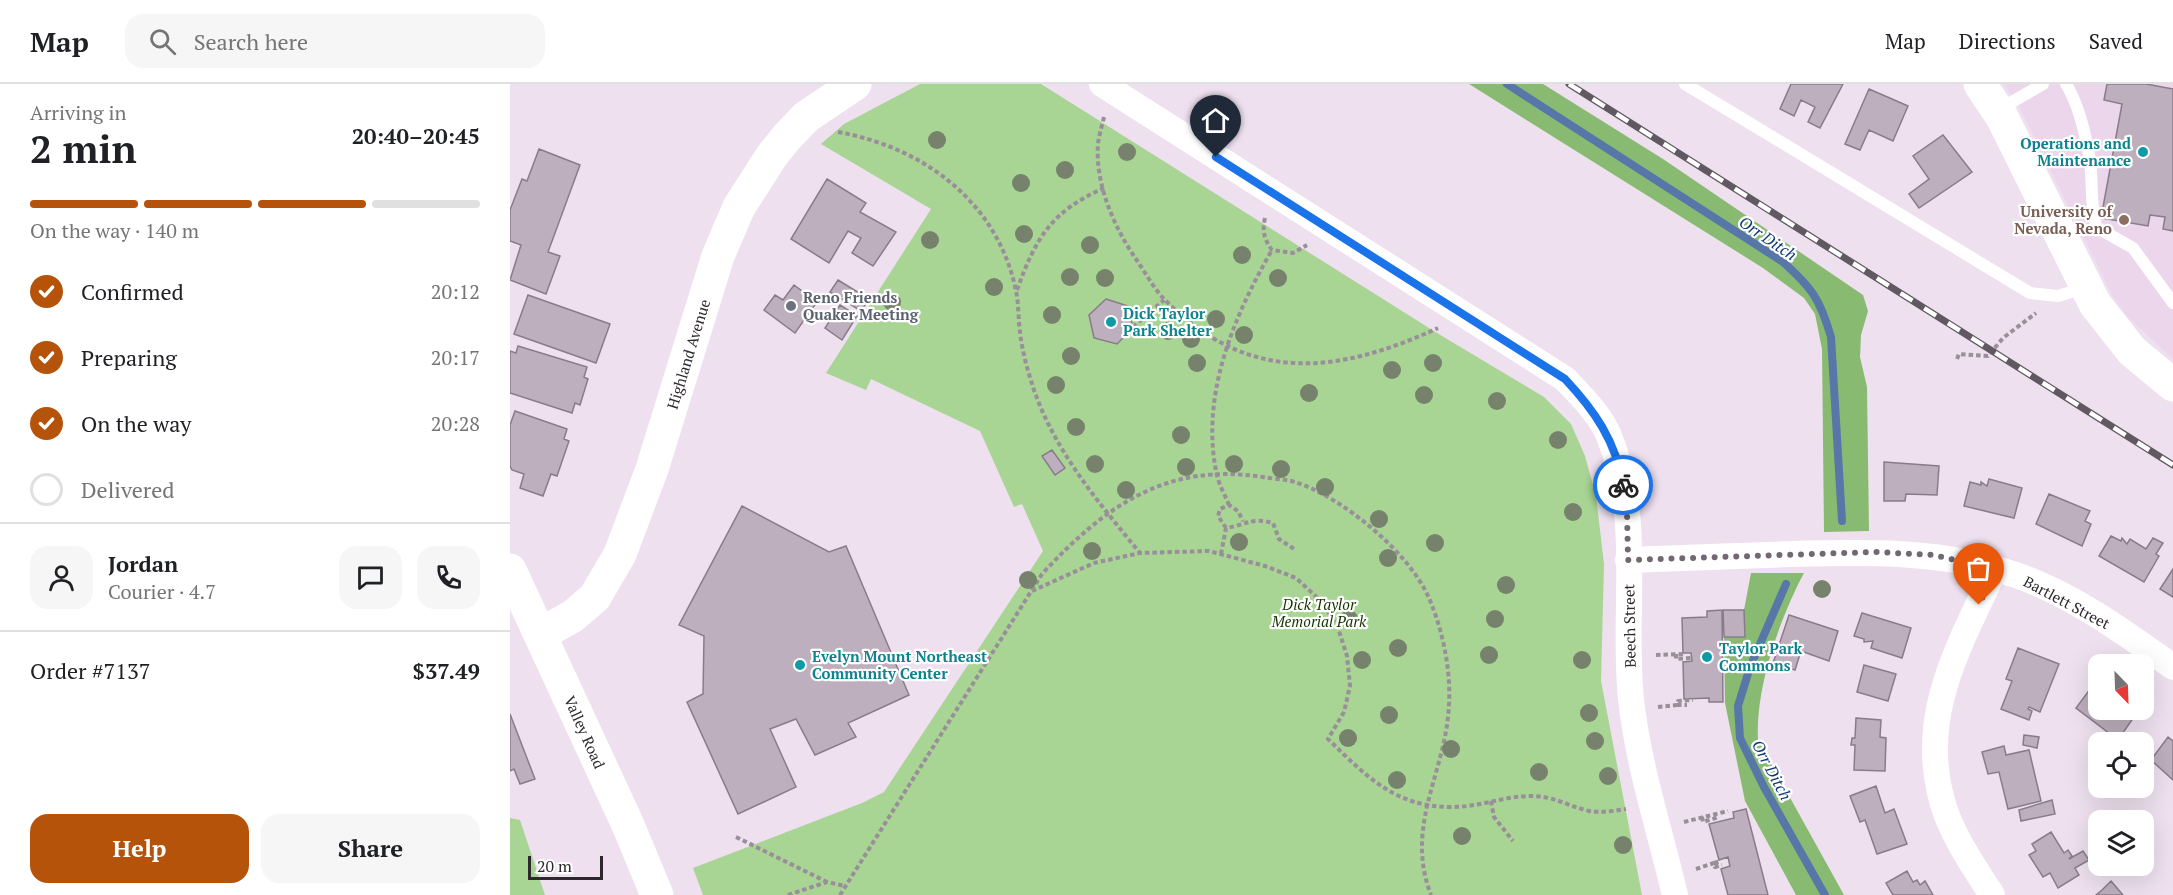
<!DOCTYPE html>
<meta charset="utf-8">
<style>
:root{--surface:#fff;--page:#f6f6f6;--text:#202124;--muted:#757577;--line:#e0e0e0;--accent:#b45309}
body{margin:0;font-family:"PT Serif",serif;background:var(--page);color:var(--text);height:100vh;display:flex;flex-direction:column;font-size:22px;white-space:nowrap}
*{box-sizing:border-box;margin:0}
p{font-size:20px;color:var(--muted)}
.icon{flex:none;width:33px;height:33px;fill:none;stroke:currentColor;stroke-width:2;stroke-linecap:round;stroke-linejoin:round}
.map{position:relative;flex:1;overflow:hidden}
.sheet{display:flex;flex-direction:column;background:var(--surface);width:510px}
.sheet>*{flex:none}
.needle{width:39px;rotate:157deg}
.tools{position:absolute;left:1578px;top:570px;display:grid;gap:12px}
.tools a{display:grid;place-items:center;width:66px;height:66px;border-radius:12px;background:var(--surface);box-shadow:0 6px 24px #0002;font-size:30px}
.scale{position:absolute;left:18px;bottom:15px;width:75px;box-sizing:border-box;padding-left:6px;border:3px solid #2e282e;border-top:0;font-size:16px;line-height:21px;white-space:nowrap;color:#2e282e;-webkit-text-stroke:4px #fff;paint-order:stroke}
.pin{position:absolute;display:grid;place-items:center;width:51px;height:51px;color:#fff;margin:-62px -26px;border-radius:50% 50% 50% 0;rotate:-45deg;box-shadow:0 0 6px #0007}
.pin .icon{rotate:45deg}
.courier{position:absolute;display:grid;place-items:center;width:60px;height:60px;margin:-30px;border:4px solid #1a73e8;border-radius:50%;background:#fff;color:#222;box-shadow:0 2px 8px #0007}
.headline em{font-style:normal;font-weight:700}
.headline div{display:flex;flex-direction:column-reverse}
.headline{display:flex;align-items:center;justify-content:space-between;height:102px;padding:0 30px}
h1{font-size:39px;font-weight:700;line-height:45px}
.bar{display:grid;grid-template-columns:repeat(4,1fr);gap:9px 6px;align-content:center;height:72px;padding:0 30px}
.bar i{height:8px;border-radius:4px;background:var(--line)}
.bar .on{background:var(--accent)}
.bar p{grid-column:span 4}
.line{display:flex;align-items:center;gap:15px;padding:0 30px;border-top:2px solid var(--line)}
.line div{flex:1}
.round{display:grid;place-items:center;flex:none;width:63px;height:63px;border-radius:18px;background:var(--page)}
ol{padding:0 30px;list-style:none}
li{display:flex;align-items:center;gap:18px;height:66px}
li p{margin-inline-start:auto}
li .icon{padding:6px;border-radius:50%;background:var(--accent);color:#fff;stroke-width:4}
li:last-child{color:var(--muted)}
li i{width:33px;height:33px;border:3px solid var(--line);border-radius:50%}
.action{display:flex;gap:12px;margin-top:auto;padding:12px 30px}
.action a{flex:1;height:69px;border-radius:18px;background:var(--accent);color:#fff;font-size:24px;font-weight:700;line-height:69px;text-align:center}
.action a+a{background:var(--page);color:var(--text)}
header{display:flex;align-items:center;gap:36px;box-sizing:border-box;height:84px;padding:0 30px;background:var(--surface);border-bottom:2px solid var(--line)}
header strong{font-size:28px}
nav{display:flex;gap:33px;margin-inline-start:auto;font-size:21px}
.search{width:420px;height:54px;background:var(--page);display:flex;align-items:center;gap:15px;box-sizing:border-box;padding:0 21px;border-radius:18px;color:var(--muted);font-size:22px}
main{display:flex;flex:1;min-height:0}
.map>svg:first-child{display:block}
.built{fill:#ebd6ec}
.green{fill:#a8d494}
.forest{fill:#89ba71}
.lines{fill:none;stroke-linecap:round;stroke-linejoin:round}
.stream{stroke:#5877a9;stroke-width:8}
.building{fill:#bdafbe;stroke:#897c8a;stroke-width:1.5}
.path{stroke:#998e99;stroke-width:4;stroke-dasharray:4.5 3;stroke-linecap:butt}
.lane{stroke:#fff;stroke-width:12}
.street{stroke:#fff;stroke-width:26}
.secondary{stroke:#fff;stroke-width:33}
.rail-casing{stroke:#615961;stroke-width:7}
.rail{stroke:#fff;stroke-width:4.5;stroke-dasharray:14;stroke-linecap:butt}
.tree{fill:#77826c}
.done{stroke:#716872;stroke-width:6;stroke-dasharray:0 10.8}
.route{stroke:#1a73e8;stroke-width:8}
.culture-dot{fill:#0f9aa8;stroke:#fff;stroke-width:2}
.education-dot{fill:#8d6e63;stroke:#fff;stroke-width:2}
.worship-dot{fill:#6b7280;stroke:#fff;stroke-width:2}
.labels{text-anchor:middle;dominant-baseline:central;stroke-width:4.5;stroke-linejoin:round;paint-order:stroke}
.culture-label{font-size:15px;font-weight:bold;fill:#0d838f;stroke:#fff;text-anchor:start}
.education-label{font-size:15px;font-weight:bold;fill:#785e54;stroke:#fff;text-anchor:end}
.worship-label{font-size:15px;font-weight:bold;fill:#5b616d;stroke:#fff;text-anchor:start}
.street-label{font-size:15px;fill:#2e282e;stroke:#fff}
.park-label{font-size:15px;font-style:italic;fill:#163601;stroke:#fff}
.water-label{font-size:16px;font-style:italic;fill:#0d3a78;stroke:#fff}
</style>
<header>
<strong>Map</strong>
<div class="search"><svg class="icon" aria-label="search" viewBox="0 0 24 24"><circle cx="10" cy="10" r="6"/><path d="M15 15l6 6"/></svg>Search here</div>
<nav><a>Map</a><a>Directions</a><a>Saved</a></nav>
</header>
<main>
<section class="sheet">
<div class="headline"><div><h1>2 min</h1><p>Arriving in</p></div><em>20:40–20:45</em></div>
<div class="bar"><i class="on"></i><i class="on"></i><i class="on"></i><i></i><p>On the way · 140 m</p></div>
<ol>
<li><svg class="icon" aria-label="check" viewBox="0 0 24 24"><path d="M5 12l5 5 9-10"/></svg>Confirmed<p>20:12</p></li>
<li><svg class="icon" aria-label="check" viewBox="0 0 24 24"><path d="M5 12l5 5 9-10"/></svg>Preparing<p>20:17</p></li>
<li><svg class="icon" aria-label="check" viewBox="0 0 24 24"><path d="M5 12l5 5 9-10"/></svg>On the way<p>20:28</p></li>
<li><i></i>Delivered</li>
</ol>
<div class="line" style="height:108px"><a class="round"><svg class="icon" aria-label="person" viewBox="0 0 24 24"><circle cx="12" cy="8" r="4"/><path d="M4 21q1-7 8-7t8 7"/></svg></a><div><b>Jordan</b><p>Courier · 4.7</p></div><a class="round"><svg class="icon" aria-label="chat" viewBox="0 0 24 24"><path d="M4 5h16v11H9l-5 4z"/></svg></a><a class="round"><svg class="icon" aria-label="phone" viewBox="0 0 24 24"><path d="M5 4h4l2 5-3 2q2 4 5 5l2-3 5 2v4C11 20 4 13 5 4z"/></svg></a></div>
<div class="line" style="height:78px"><div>Order #7137</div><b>$37.49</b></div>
<div class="action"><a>Help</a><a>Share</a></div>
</section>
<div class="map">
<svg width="1663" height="811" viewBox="0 0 1663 811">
<rect width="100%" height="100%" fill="#eee0ef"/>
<path class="built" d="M1494 0H1663V275L1617 232 1602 211 1510 24Z"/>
<path class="green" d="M410 0H531L927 249 1034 313 1061 340 1075 372 1086 412 1094 480 1091 597 1132 811H193L183 784 352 719 374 708 533 467 512 420 504 423 470 347 361 295 356 306 316 289 421 125 311 60 334 40Z
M0 734 10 736 35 811H0Z"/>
<path class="forest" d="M959 0H1033L1153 75 1353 211 1358 227 1351 251 1350 273 1357 303 1359 447 1314 448 1312 265 1305 230 1294 214 1253 184Z
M1241 489H1294C1270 534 1245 604 1248 656L1334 811H1286L1235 717 1215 619 1214 553 1234 552V526Z"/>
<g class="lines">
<path class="stream" d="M997 0 1273 178C1302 204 1310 215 1321 253L1332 437
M1276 500 1240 583 1228 622 1230 654 1254 703 1315 811"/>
</g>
<path class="building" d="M1281 0H1333L1310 44 1298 38 1305 23 1291 16 1284 32 1270 25Z
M1597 0H1636L1663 5V147L1653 145 1655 133 1640 131 1638 142 1591 134 1612 20 1594 16Z
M1359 5 1398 22 1383 57 1359 46 1350 66 1335 60Z
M1433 51 1462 88 1409 124 1399 110 1419 95 1403 72Z
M29 65 70 81 38 168 50 172 36 210 0 196 11 161 0 157V126L12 95 17 97Z
M317 95 356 119 350 128 386 148 363 182 342 169 351 154 338 147 319 179 281 155Z
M328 196 359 215 351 227 320 208Z
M284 201 307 218 285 249 254 226 265 211 273 216Z
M18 211 100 240 86 279 4 250Z
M596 215 618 222 623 244 607 260 584 254 579 231Z
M330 221 347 232 332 256 315 244Z
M8 262 77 283 74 293 78 295 70 321 65 319 62 329 0 309V267L6 269Z
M5 327 57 345 54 355 59 357 47 392 41 390 33 412 10 404 14 390 2 386 0 382V341Z
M542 366 555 384 545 391 532 372Z
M1374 378 1429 382 1427 411 1396 410 1395 417H1374Z
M1479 395 1512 404 1504 434 1454 422 1460 398 1471 401V398L1477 402Z
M1539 410 1580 427 1575 437 1581 440 1572 462 1526 440Z
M232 422 319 468 336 462 399 611 338 639 346 653 305 671 286 635 260 645 286 703 228 730 177 618 193 610 194 552 169 541Z
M1601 452 1611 457 1612 454 1617 460 1620 455 1636 465 1643 454 1653 459 1646 470 1649 472 1634 498 1589 472Z
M1663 485V513L1650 505Z
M1212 526 1213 618H1199V614L1174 615 1173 578 1182 577 1181 569H1173L1172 534 1197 533V527Z
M1213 526H1234L1235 553H1214Z
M1352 529 1401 544 1392 574 1361 564 1363 557 1354 558V555L1344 552Z
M1279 531 1328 547 1319 577 1291 567 1285 586 1263 579Z
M1508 564 1549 580 1530 628 1519 623 1518 625 1522 627 1519 636 1491 625 1502 597 1496 595Z
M1354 581 1386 590 1378 617 1347 608Z
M1583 601 1588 605V626H1619L1626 630 1608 656 1566 624Z
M0 630 25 695 10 700 4 685 0 687Z
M1346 634 1371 636 1370 653 1376 654 1375 687 1344 686 1345 661H1341L1342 654H1345Z
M1514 651 1529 653 1527 664 1513 661Z
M1658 653 1663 657V696L1641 676Z
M1494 662 1496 671 1519 666 1531 717 1498 725 1489 688 1478 690 1472 668Z
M1366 702 1375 729 1384 725 1397 760 1367 770 1355 736 1350 738 1340 712Z
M1542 716 1545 730 1511 737 1509 726Z
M1236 725 1258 811H1218L1211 785 1220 782 1218 773 1209 776 1199 740 1224 734 1223 728Z
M1541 748 1554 769 1558 766 1562 772 1559 775 1573 767 1579 776 1565 784 1569 791 1548 804 1540 789 1533 793 1519 771 1526 767 1522 760Z
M1397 787 1403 798 1407 796 1410 801 1415 797 1423 811H1383L1376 799Z
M1601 797 1613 811H1586L1592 806Z"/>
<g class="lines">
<path class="path" d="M594 33C592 42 589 51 588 60 585 100 604 143 626 175 635 188 644 205 655 216 739 301 828 290 928 244
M328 48C413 63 488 118 506 207 509 221 508 235 510 248 512 267 518 288 524 306 546 369 589 419 630 469
M755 134C752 147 754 155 762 166L783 169 797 161
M507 206C526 153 542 127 594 104
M623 243 654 216
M1447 275 1449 270 1478 272 1493 254 1526 229
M719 421C715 411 708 399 706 387 691 309 724 232 762 166
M716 444 708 432 710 425 719 421 728 427 733 437
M711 470 716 444C736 441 741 433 763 439L769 455 784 465
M522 507 584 479 630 469 699 467 755 482 786 494 813 519 828 544 837 572 840 602 834 628 818 655C856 692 886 724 943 723 969 723 995 712 1021 712 1044 712 1058 722 1079 727 1091 729 1104 727 1116 725
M1166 570V575L1181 574
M1146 571 1173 570
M1167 621H1177
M1148 623 1167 621 1168 617 1183 616
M981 717 984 733 1003 757
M1192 733 1193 738 1209 733
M1174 738 1218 727
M226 753 317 798
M1204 779 1211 777
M1186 785 1204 779 1205 783 1212 781
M278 811 317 798 335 802
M330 811 532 490C595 422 656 378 753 393 763 395 775 395 785 398 832 413 899 468 919 514 933 547 941 586 939 621 936 689 894 741 921 811"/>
<path class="lane" d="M1175 0 1520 209 1548 212 1574 204
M1556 0C1569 21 1576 52 1580 77 1583 99 1580 120 1586 143L1623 164 1663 219
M1488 26 1533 0"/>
<path class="street" d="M592 0 1055 295C1071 312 1090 330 1099 352 1133 435 1112 529 1121 615 1128 681 1150 747 1165 811
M1118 476C1172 474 1227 472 1281 470 1359 468 1432 466 1506 491 1563 511 1614 548 1663 583
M1482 811C1466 786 1448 760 1437 732 1403 640 1447 566 1485 485"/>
<path class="secondary" d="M1470 0 1492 33 1585 220 1622 267 1663 301
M0 486 118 741 147 811
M31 550 63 532 85 513 110 470 142 385 208 172 229 123 261 73 276 54 296 33 345 0"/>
<defs>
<path id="rail" d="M1059 0 1663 381"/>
</defs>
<use href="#rail" class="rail-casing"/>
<use href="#rail" class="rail"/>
</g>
<g class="tree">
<circle cx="427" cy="56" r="9"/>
<circle cx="617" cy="68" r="9"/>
<circle cx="555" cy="86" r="9"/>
<circle cx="511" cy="99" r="9"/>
<circle cx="514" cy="150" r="9"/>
<circle cx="420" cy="156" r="9"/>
<circle cx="580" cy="161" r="9"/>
<circle cx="732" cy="171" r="9"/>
<circle cx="560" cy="193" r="9"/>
<circle cx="595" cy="194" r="9"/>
<circle cx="768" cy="194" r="9"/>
<circle cx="484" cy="203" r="9"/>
<circle cx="382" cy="218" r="9"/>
<circle cx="542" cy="231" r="9"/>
<circle cx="706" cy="235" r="9"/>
<circle cx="658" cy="247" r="9"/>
<circle cx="734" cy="251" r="9"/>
<circle cx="681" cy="255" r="9"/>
<circle cx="561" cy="272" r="9"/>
<circle cx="687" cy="279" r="9"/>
<circle cx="923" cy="279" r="9"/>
<circle cx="882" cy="286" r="9"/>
<circle cx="546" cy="301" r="9"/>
<circle cx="799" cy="309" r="9"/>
<circle cx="914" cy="311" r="9"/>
<circle cx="987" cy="317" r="9"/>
<circle cx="566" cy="343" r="9"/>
<circle cx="671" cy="351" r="9"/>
<circle cx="1048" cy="356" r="9"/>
<circle cx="585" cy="380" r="9"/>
<circle cx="724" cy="380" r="9"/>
<circle cx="676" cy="383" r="9"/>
<circle cx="771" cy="385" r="9"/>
<circle cx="815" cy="403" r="9"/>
<circle cx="616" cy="406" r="9"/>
<circle cx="1063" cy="428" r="9"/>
<circle cx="869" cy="435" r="9"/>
<circle cx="729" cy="458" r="9"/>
<circle cx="925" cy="459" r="9"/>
<circle cx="582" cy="467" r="9"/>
<circle cx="878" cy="474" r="9"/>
<circle cx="518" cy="496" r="9"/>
<circle cx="996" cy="501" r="9"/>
<circle cx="1312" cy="505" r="9"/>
<circle cx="839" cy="535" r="9"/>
<circle cx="985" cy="535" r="9"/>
<circle cx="888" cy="564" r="9"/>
<circle cx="979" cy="571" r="9"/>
<circle cx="852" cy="576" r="9"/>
<circle cx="1072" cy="576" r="9"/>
<circle cx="1079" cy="629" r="9"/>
<circle cx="879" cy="631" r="9"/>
<circle cx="838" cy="654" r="9"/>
<circle cx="1085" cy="657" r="9"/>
<circle cx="941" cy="665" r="9"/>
<circle cx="1029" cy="688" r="9"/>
<circle cx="1098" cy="692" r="9"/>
<circle cx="887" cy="696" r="9"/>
<circle cx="952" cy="752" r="9"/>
<circle cx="1113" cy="761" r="9"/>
</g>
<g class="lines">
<path class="done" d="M1113 401 1117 428 1118 476 1366 468 1423 471 1485 485 1469 521"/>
<path class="route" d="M706 73 1055 295C1084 326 1106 357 1113 401"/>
</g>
<g class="culture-dot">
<circle cx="1633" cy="68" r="6"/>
<circle cx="601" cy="238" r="6"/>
<circle cx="1197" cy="573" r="6"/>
<circle cx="290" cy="581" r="6"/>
</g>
<circle class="education-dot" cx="1614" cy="136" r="6"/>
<circle class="worship-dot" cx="281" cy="222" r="6"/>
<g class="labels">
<g class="culture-label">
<text x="1621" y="59" text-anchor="end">Operations and<tspan x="1621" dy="17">Maintenance</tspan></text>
<text x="613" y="229">Dick Taylor<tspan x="613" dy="17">Park Shelter</tspan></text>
<text x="1209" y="564">Taylor Park<tspan x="1209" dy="17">Commons</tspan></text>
<text x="302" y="572">Evelyn Mount Northeast<tspan x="302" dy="17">Community Center</tspan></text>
</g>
<g class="education-label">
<text x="1602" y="127">University of<tspan x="1602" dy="17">Nevada, Reno</tspan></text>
</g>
<g class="worship-label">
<text x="293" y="213">Reno Friends<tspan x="293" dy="17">Quaker Meeting</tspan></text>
</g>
<g class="street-label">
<text transform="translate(178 270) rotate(-73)">Highland Avenue</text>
<text transform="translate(1557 518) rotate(28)">Bartlett Street</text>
<text transform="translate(1119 542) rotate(-91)">Beech Street</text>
<text transform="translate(75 648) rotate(66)">Valley Road</text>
</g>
<g class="park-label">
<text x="809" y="520">Dick Taylor<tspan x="809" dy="17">Memorial Park</tspan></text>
</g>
<g class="water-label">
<text transform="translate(1258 154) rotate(34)">Orr Ditch</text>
<text transform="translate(1262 686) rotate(62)">Orr Ditch</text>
</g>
</g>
</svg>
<div class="tools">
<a><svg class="needle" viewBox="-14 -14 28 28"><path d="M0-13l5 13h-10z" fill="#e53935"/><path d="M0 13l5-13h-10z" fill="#757577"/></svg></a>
<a><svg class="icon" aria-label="locate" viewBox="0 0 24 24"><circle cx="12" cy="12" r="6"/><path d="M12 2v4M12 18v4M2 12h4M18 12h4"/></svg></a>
<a><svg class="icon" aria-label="layers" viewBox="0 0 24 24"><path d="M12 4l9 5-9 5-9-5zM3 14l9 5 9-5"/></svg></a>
</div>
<div class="scale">20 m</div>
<div class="pin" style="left:1469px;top:521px;background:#ea580c"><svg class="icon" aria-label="bag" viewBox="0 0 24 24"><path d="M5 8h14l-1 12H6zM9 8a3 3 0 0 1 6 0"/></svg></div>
<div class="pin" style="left:706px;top:73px;background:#1f2937"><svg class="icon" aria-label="home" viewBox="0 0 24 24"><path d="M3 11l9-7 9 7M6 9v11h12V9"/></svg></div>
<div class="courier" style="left:1113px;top:401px"><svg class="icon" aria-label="bike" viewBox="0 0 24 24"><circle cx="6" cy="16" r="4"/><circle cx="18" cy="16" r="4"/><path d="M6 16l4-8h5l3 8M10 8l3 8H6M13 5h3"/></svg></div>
</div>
</main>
